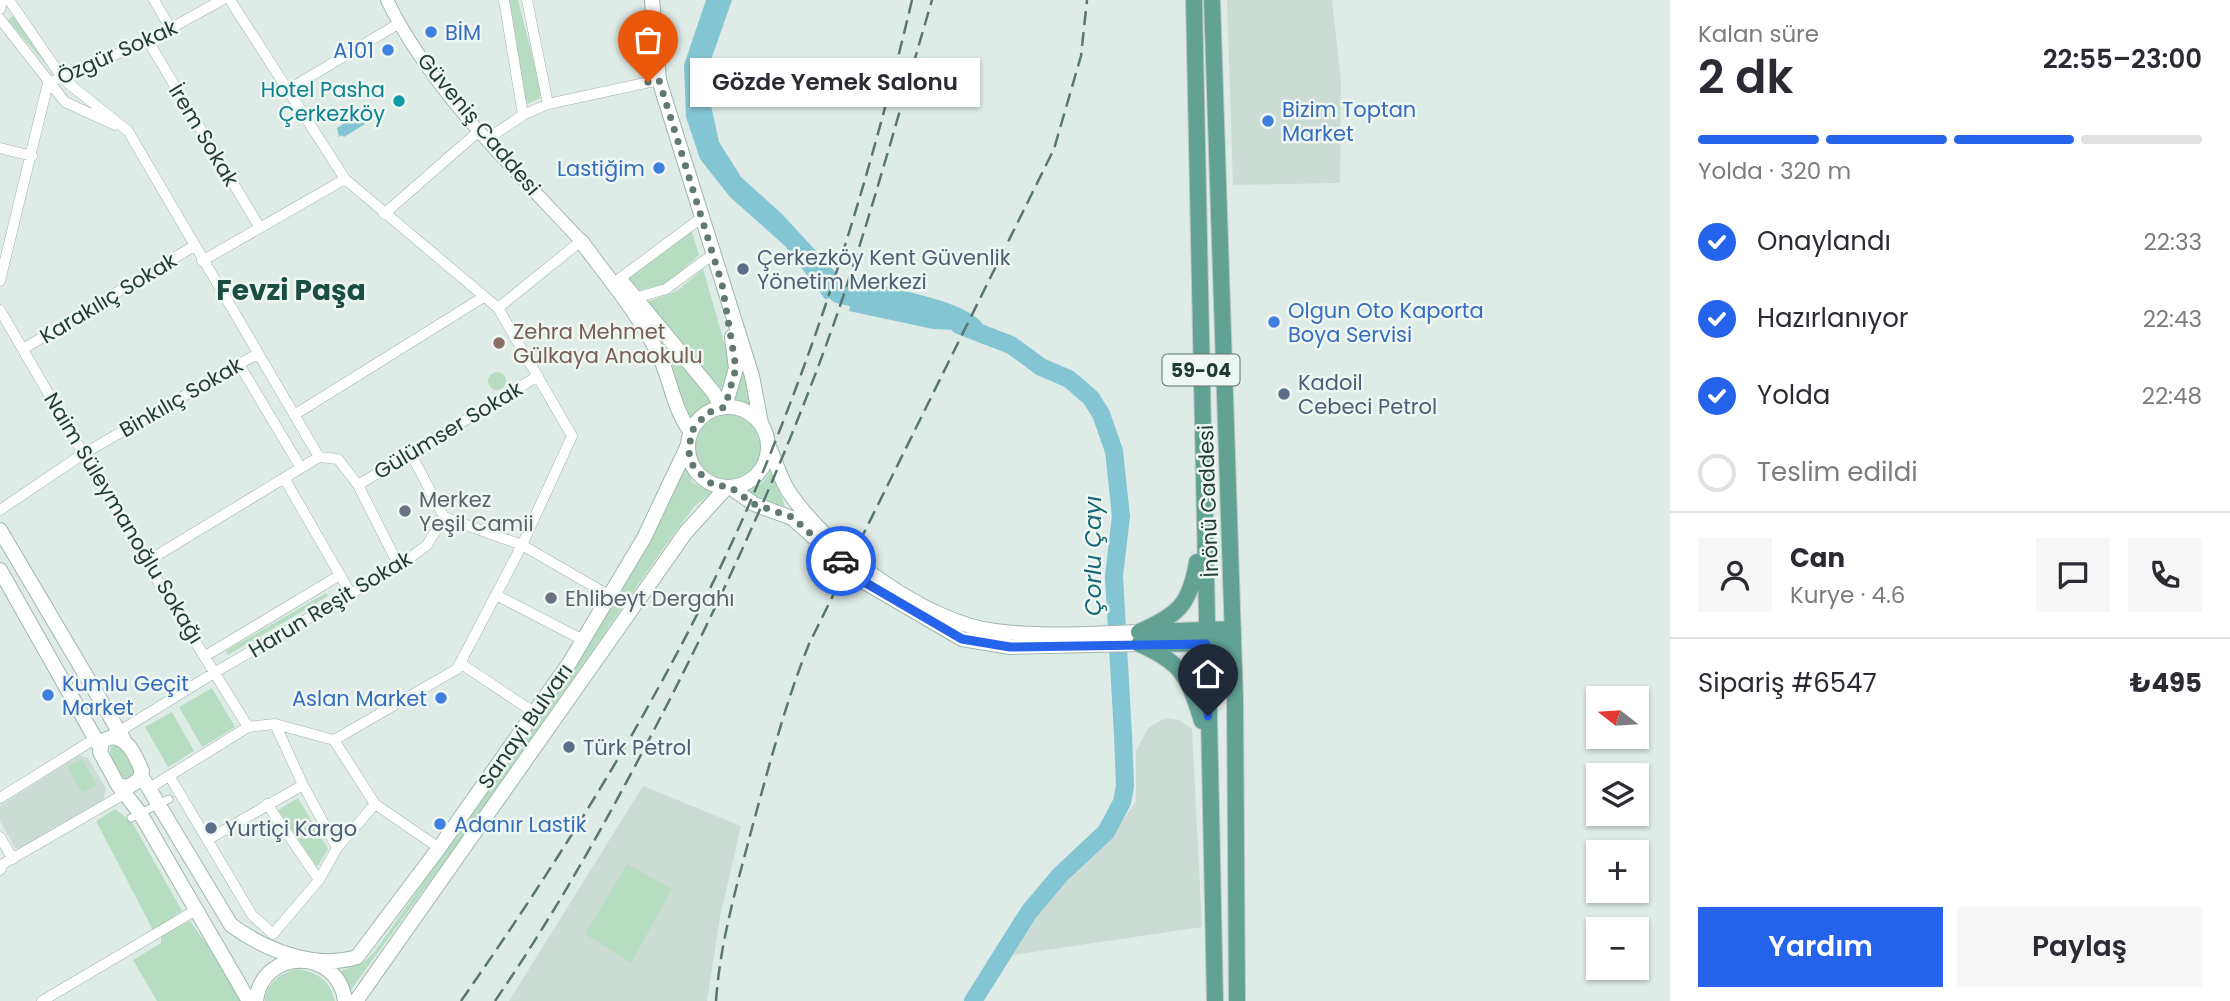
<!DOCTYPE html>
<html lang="tr">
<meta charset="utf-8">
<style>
:root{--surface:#fff;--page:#f7f7f7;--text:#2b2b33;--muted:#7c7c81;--line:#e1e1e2;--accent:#2563eb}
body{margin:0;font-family:Poppins,sans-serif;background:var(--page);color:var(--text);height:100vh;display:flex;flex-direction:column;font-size:26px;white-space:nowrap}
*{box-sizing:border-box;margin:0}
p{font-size:23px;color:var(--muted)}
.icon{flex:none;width:38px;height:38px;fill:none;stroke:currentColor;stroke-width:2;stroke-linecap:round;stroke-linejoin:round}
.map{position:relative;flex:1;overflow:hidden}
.drawer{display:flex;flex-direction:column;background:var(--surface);width:560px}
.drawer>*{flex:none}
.needle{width:46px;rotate:287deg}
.tools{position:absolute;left:1586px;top:686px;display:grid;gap:14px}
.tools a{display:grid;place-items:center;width:63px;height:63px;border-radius:0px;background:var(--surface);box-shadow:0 2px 5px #0004;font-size:35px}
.pin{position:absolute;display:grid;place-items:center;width:60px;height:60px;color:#fff;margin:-72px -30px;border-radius:50% 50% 50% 0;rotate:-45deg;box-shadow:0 0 7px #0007}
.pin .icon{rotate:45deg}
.courier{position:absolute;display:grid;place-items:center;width:70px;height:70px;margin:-35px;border:5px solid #2563eb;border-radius:50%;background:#fff;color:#222;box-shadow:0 2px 9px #0007}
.bubble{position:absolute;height:49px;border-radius:0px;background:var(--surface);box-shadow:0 2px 5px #0004;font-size:23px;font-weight:600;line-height:49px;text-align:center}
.head em{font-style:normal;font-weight:600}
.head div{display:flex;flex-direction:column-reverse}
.head{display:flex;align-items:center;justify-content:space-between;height:119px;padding:0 28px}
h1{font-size:46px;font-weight:600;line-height:52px}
.bar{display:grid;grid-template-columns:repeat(4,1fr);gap:10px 7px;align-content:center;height:84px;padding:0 28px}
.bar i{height:9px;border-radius:5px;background:var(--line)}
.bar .on{background:var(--accent)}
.bar p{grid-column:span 4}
.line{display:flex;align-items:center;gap:18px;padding:0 28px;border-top:2px solid var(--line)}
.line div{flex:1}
.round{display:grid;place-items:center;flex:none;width:74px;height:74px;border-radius:0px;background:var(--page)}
ol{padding:0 28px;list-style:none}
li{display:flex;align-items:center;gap:21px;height:77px}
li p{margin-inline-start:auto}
li .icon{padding:7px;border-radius:50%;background:var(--accent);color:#fff;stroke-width:4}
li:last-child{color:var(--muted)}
li i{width:38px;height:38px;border:4px solid var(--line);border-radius:50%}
.cta{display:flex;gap:14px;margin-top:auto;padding:14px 28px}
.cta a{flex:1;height:80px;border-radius:0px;background:var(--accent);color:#fff;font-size:28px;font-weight:600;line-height:80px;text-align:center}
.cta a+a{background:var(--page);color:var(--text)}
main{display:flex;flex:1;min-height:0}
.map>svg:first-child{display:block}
.built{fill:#cddbd5}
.green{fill:#b6ddc2}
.water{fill:#84c5d3}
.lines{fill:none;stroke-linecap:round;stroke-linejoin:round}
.river{stroke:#84c5d3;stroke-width:18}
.pedestrian-casing{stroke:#a2b3ad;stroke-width:9}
.minor-casing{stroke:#a2b3ad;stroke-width:11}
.tertiary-casing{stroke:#a2b3ad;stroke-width:14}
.secondary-casing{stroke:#9db7ae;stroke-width:16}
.primary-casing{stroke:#c0c8c6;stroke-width:18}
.pedestrian{stroke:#fff;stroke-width:7}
.minor{stroke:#fff;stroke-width:10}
.tertiary{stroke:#fff;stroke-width:12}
.secondary{stroke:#fff;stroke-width:14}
.primary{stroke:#61a293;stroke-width:16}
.rail{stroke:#597770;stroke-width:2.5;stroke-dasharray:14 7;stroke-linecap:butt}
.done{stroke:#627972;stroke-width:7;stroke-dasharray:0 12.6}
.route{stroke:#2563eb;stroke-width:9}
.shop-dot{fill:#3f7fe0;stroke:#eff7f3;stroke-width:2.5}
.culture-dot{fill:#0f9aa8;stroke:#eff7f3;stroke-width:2.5}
.service-dot{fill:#5c6f8a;stroke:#eff7f3;stroke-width:2.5}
.education-dot{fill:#8d6e63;stroke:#eff7f3;stroke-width:2.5}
.worship-dot{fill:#6b7280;stroke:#eff7f3;stroke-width:2.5}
.labels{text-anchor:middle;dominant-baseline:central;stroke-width:5;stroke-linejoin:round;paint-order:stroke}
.shield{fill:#eff7f3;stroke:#5d736d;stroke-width:2}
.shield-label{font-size:19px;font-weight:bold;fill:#1f3b34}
.shop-label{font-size:21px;fill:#366cbe;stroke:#eff7f3;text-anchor:start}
.street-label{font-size:21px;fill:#1f3b34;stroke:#eff7f3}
.culture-label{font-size:21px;fill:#0d838f;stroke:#eff7f3;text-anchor:end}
.service-label{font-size:21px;fill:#4e5e75;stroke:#eff7f3;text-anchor:start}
.education-label{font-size:21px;fill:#785e54;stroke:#eff7f3;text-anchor:start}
.worship-label{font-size:21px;fill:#5b616d;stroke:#eff7f3;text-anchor:start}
.water-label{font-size:23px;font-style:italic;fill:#176779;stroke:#eff7f3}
.district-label{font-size:28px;font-weight:bold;fill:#1b4e43;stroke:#eff7f3}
</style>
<main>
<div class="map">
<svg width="1670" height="1001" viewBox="0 0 1670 1001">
<rect width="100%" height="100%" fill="#dfebe6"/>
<path class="built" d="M1227 0H1332L1341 82 1340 183 1233 185Z
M1165 718 1179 720 1192 729 1202 927 1013 955 1078 851 1123 820 1136 801V751L1148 728Z
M79 755 88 758 106 789 102 803 24 850 15 848 0 821V806Z
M643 786 741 826 720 917 707 1001H509Z"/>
<path class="green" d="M506 0H518L541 90 540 98 528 104 524 94Z
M13 16 49 64 47 66 8 20Z
M691 229 699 255 668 283 636 291 627 279Z
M703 269 730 363 723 388H719L646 302 677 291Z
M666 348 714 401 686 422Z
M488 381a9 9 0 1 1 18 0a9 9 0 1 1-18 0Z
M744 373 754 407 732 399Z
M696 447a32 32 0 1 1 64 0a32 32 0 1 1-64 0Z
M684 460 692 482 711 493 694 507 665 546 466 832 350 991 341 971 364 962 376 950 512 756 634 568 667 509Z
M773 468 785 507 746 493 763 482Z
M326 593 328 596 228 655 226 651Z
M212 688 235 727 202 747 179 707Z
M172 712 194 751 168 767 145 727Z
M116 745C129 753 135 766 135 780H121L109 755 111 747Z
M82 759 97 785 82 793 67 767Z
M298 798 328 849 317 867 278 810Z
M115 809 132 822 182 911 153 930 96 821Z
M627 864 672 889 631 963 585 934Z
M190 921 221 964 241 1001H157L133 960 161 943V935Z
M297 969C317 972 330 980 335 1001H265C266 983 281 973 297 969Z"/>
<path class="water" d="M706 0H732L712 57 709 96 719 142 741 177 782 214 840 277 837 289 828 299H825L785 246 730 197 700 159 686 117 684 65Z
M358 114 365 124 344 137 342 135 339 137 337 128Z
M858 278C890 291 972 299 986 329L981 334 977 331 933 329 849 311Z"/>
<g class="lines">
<path class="river" d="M819 277 838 294 875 303
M959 325 1011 345 1041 367 1069 379 1091 398 1101 414 1114 451 1121 516 1114 576 1123 735 1125 786 1122 802 1106 832 1060 875 1029 912 973 1001"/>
<defs>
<path id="pedestrian" d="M131 818 169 799"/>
<path id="minor" d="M9 0 63 79 128 131 319 457 338 459 358 485 399 566
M154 0 171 29
M504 0 523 115
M527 0 548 104
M0 9 2 0
M0 19 65 102 115 125
M148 41 260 228
M286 91 398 24
M487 139 523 115 548 104 659 80
M0 148 32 156
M384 214 479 131
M202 261 345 179
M619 279 701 218
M0 281 48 83 148 41 222 0
M635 298 666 289 712 255
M498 308 581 241
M0 310 146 562 248 727
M23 349 194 246
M239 364 301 468
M294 415 482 298
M411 454 444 517
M284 478 351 594
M358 485 538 376
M0 510 83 454 257 354
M146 562 319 457
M496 595 583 640
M207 655 340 575
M460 663 535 713
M275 724 303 785 337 848
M120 731 217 671 399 566 427 545 444 517 522 545 610 596
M334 740 375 804 439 848
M170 777 252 915 273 934 319 880 337 848 375 804
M148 789 248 727 275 724 334 740 457 669 522 545 572 436 498 308 345 179 230 0
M0 798 96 738
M267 804 319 880
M0 837 13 859
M207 840 303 785
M0 870 3 864 124 794
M42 1001 196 910"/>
<path id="tertiary" d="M387 0C432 92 512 166 581 241"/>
<path id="secondary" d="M652 0 659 80 752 376 761 423
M581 241C608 278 640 315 660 357 671 382 674 410 691 432
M623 283 714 393 721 408
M688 447a40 40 0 1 1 80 0a40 40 0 1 1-80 0Z
M725 407 736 368 732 337
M769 447C776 462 781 482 791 495 830 551 926 623 995 631 1042 637 1091 634 1139 632
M730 487 754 504 792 518 866 583 962 639 1010 647 1139 644
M0 530 124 740
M0 570 100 747
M112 737C130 739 135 756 142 771L139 780 128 787 118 785 100 752 102 741Z
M142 777 231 925C265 950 315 970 357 957L439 848 570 662 644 538 688 445
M118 785 140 813 249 1001
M256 1001C262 947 339 948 345 1001
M356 1001 686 532 726 488"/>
<path id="primary" d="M1194 0 1215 1001
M1212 0 1235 699 1237 1001
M1139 632C1178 615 1190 605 1197 562
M1148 632 1233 629
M1139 644C1183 663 1188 677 1202 721
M1145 644 1233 643"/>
</defs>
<use href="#pedestrian" class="pedestrian-casing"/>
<use href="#minor" class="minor-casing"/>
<use href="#tertiary" class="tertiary-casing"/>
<use href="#secondary" class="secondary-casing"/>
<use href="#primary" class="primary-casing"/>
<use href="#pedestrian" class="pedestrian"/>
<use href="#minor" class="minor"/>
<use href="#tertiary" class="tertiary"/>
<use href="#secondary" class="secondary"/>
<use href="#primary" class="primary"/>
<path class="rail" d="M461 1001C570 845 671 682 748 507 819 343 871 174 912 0
M495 1001C561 905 616 804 669 701 734 573 793 442 840 306 874 205 902 102 932 0
M716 1001C720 942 737 885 752 828 769 766 785 704 809 644L1054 149 1081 56 1087 0"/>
</g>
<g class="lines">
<path class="done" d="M648 82 659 80 722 284 736 368 725 407 707 413 691 432 689 456 694 468 713 485 730 487 754 504 792 517 841 561"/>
<path class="route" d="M841 561 866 583 962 639 1010 647 1206 644 1208 716"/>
</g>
<g class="shop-dot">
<circle cx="431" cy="32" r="7"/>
<circle cx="388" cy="50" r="7"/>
<circle cx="1268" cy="121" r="7"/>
<circle cx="659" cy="168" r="7"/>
<circle cx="1274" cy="322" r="7"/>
<circle cx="48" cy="695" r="7"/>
<circle cx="441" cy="698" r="7"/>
<circle cx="440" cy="824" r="7"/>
</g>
<circle class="culture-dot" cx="399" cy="101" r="7"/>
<g class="service-dot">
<circle cx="743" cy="269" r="7"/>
<circle cx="1284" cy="394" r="7"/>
<circle cx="569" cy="747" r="7"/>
<circle cx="211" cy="828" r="7"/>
</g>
<circle class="education-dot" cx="499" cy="343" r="7"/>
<g class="worship-dot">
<circle cx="405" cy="511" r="7"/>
<circle cx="551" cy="598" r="7"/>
</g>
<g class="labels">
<rect class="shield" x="1162.5" y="354.5" width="77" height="31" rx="5"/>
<g class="shield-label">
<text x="1201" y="370">59-04</text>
</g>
<g class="shop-label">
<text x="445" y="32">BİM</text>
<text x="374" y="50" text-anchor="end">A101</text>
<text x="1282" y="109">Bizim Toptan<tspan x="1282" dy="24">Market</tspan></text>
<text x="645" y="168" text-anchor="end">Lastiğim</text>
<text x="1288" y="310">Olgun Oto Kaporta<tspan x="1288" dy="24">Boya Servisi</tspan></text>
<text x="62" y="683">Kumlu Geçit<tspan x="62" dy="24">Market</tspan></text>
<text x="427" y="698" text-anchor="end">Aslan Market</text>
<text x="454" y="824">Adanır Lastik</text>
</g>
<g class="street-label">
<text transform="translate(117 52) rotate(-24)">Özgür Sokak</text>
<text transform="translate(479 124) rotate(50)">Güveniş Caddesi</text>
<text transform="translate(204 135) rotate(59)">İrem Sokak</text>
<text transform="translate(108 298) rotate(-31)">Karakılıç Sokak</text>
<text transform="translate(181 397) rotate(-30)">Binkılıç Sokak</text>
<text transform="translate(448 430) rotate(-31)">Gülümser Sokak</text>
<text transform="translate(1208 501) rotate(-92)">İnönü Caddesi</text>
<text transform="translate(124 518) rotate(59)">Naim Süleymanoğlu Sokağı</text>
<text transform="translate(330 604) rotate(-31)">Harun Reşit Sokak</text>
<text transform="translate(525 726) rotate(-55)">Sanayi Bulvarı</text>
</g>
<g class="culture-label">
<text x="385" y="89">Hotel Pasha<tspan x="385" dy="24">Çerkezköy</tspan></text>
</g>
<g class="service-label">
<text x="757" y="257">Çerkezköy Kent Güvenlik<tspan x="757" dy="24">Yönetim Merkezi</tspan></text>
<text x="1298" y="382">Kadoil<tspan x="1298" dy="24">Cebeci Petrol</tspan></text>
<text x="583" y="747">Türk Petrol</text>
<text x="225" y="828">Yurtiçi Kargo</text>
</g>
<g class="education-label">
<text x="513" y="331">Zehra Mehmet<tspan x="513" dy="24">Gülkaya Anaokulu</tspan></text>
</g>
<g class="worship-label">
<text x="419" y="499">Merkez<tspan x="419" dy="24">Yeşil Camii</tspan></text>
<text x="565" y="598">Ehlibeyt Dergahı</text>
</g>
<g class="water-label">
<text transform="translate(1093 556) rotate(-90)">Çorlu Çayı</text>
</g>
<g class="district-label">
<text x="291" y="290">Fevzi Paşa</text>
</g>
</g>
</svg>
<div class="tools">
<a><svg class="needle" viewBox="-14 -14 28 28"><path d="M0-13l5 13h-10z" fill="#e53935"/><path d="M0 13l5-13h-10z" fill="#7c7c81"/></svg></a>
<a><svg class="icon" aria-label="layers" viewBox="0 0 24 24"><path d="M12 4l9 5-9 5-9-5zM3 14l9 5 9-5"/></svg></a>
<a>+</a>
<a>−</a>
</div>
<div class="pin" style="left:648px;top:82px;background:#ea580c"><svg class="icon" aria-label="bag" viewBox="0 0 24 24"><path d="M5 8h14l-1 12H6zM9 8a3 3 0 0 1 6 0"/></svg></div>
<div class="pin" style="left:1208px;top:716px;background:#1f2937"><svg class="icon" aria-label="home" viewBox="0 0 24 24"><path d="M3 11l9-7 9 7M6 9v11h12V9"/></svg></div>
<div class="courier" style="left:841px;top:561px"><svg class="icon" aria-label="car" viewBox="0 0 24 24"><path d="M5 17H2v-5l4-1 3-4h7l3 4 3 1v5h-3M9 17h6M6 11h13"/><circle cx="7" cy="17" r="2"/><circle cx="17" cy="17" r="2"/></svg></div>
<div class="bubble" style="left:690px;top:58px;width:290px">Gözde Yemek Salonu</div>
</div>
<section class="drawer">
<div class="head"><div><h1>2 dk</h1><p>Kalan süre</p></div><em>22:55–23:00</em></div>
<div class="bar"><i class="on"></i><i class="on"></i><i class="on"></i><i></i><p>Yolda · 320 m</p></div>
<ol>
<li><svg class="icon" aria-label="check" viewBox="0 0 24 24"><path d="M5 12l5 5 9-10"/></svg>Onaylandı<p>22:33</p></li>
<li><svg class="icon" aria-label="check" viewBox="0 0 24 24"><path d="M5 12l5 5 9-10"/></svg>Hazırlanıyor<p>22:43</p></li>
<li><svg class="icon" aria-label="check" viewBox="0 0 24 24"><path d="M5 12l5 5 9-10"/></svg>Yolda<p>22:48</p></li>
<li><i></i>Teslim edildi</li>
</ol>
<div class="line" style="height:126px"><a class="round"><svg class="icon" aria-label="person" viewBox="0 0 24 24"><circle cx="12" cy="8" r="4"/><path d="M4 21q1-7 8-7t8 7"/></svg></a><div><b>Can</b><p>Kurye · 4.6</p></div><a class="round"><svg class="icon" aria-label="chat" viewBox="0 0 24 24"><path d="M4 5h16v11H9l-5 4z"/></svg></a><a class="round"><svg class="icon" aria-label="phone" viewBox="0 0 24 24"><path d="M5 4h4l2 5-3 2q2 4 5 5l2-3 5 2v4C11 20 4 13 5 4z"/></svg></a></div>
<div class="line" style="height:91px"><div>Sipariş #6547</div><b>₺495</b></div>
<div class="cta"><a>Yardım</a><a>Paylaş</a></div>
</section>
</main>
